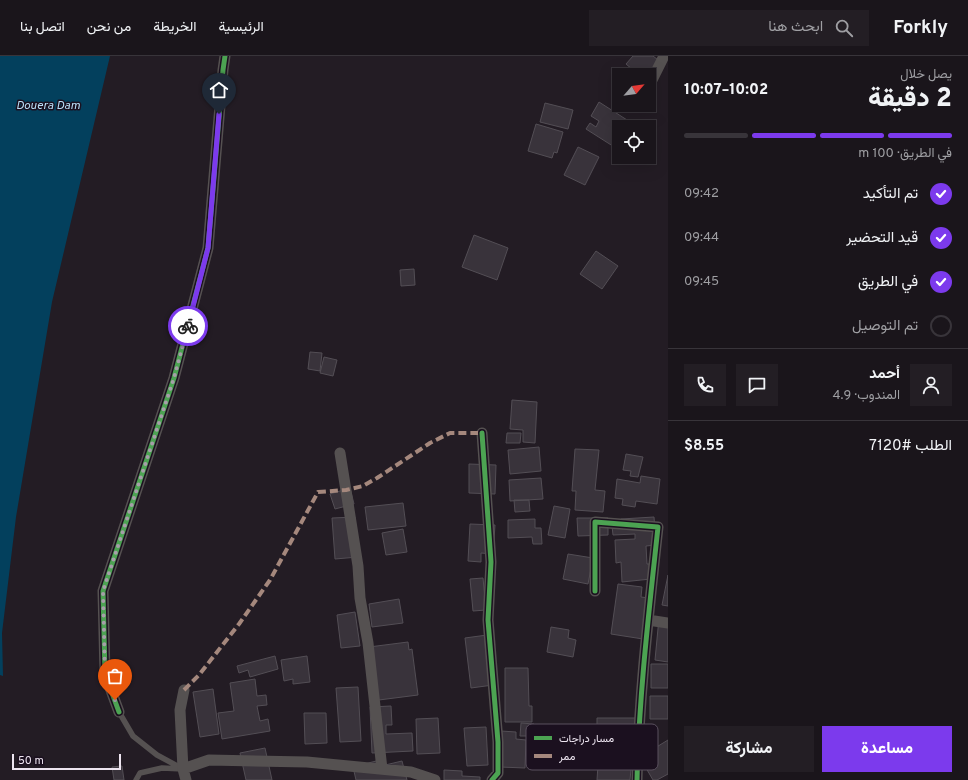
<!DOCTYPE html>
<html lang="ar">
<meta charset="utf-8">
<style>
:root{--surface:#1a151b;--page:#231e24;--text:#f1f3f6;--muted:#9f9fa3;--line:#38343a;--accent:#7c3aed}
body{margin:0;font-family:Overpass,Vazirmatn,sans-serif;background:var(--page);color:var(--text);direction:rtl;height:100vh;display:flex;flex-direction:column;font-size:15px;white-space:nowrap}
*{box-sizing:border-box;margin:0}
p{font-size:13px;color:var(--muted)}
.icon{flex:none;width:22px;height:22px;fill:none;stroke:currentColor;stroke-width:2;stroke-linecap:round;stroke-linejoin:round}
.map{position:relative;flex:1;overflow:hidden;direction:ltr}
.panel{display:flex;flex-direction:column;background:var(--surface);width:300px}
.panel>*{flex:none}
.needle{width:26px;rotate:62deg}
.fabs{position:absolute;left:612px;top:12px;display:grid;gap:8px}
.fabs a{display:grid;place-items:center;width:44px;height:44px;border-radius:0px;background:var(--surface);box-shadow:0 4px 16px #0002,0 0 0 1px var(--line);font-size:20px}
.scale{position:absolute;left:12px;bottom:10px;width:109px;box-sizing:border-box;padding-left:4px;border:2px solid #ede5f0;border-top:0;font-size:11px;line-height:14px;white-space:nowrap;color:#ede5f0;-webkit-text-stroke:3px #1b101f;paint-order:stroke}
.pin{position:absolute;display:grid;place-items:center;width:34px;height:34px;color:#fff;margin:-41px -17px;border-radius:50% 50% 50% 0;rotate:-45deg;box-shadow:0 0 4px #0007}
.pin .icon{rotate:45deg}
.courier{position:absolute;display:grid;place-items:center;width:40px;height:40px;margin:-20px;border:3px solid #7c3aed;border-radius:50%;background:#fff;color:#222;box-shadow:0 1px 5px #0007}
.summary em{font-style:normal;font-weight:800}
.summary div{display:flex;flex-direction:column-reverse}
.summary{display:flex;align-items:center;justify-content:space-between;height:68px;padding:0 16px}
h1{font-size:26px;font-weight:800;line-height:30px}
.bar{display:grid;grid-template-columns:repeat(4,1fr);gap:6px 4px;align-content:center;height:48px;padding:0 16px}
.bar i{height:5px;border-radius:3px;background:var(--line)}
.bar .selected{background:var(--accent)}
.bar p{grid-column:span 4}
.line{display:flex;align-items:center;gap:10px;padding:0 16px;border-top:1px solid var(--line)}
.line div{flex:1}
.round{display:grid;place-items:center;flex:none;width:42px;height:42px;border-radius:0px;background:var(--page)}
ol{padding:0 16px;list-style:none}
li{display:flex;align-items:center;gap:12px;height:44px}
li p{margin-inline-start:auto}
li .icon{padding:4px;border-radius:50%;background:var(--accent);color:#fff;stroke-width:4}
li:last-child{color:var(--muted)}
li i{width:22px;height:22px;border:2px solid var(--line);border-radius:50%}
.action{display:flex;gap:8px;margin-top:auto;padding:8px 16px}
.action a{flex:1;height:46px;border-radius:0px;background:var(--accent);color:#fff;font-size:16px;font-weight:800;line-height:46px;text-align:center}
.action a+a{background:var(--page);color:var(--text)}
header{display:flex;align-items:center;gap:24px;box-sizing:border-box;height:56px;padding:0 20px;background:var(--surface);border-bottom:1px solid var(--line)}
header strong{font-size:19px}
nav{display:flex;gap:22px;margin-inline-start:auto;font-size:14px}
.search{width:280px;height:36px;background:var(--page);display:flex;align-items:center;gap:10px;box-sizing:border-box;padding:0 14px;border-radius:0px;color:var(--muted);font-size:15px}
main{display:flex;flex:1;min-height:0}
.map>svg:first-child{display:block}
.water{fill:#03405d}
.building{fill:#39333b;stroke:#534e55}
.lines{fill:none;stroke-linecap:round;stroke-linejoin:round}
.service{stroke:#555151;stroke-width:5.5}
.minor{stroke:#555151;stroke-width:11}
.quiet{stroke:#a5887d;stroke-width:4;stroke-dasharray:8 4;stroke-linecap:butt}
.cycleway-casing{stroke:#1b101f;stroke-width:8}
.cycleway{stroke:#4ca352;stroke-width:5}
.done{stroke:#a69fa9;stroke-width:4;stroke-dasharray:0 7.2}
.route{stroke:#7c3aed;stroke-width:5}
.labels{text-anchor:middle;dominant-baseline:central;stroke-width:3;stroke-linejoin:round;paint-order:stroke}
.water-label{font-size:12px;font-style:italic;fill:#b9def7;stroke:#1b101f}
.key{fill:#1b101f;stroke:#5a505e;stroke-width:1}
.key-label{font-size:11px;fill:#ede5f0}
</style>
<header>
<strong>Forkly</strong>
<div class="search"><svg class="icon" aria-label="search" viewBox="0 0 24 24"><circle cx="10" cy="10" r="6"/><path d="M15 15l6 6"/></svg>ابحث هنا</div>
<nav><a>الرئيسية</a><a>الخريطة</a><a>من نحن</a><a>اتصل بنا</a></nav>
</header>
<main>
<section class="panel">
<div class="summary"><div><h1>2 دقيقة</h1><p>يصل خلال</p></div><em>10:02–10:07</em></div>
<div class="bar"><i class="selected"></i><i class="selected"></i><i class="selected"></i><i></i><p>في الطريق · 100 m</p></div>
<ol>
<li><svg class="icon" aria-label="check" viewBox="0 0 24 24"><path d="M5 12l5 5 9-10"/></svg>تم التأكيد<p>09:42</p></li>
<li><svg class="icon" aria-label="check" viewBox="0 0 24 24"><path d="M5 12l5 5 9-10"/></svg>قيد التحضير<p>09:44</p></li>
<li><svg class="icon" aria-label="check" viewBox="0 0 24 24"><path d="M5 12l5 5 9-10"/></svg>في الطريق<p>09:45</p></li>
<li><i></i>تم التوصيل</li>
</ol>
<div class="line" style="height:72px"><a class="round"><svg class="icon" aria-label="person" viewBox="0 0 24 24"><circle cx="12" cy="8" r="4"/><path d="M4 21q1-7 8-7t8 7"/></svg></a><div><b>أحمد</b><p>المندوب · 4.9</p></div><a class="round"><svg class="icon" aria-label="chat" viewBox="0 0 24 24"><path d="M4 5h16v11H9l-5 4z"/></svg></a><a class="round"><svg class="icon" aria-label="phone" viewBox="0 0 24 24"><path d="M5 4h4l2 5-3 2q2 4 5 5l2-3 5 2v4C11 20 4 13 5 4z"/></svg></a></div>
<div class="line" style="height:52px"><div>الطلب #7120</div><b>$8.55</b></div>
<div class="action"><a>مساعدة</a><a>مشاركة</a></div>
</section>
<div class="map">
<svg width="668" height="724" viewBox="0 0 668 724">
<rect width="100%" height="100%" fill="#231c24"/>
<path class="water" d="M0 0H110L52 246 16 461 2 577 3 620 0 619Z"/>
<path class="building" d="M633 0H653L662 7 649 19H639L626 8Z
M599 46 638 71H619V94L586 73 590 67 596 71 599 65 591 60Z
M545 47 573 54 568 73 540 66Z
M536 68 563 76 557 97 554 96 552 102 528 95Z
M578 91 599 101 585 129 564 119Z
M474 179 508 192 497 224 462 211Z
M596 195 618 210 602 233 580 218Z
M414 213 415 229 401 230 400 214Z
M310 296 322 297 320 315 308 313Z
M324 301 337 304 333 320 320 317Z
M512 344 537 346 535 387 523 386V374L510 373Z
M507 377H521L520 387H506Z
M539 391 541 415 510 418 508 394Z
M575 393 599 394 595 434 605 435 603 456 575 454 576 435H572Z
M626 398 643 401 638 421 630 420 631 415 623 414Z
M469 408 496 409 495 438 469 437Z
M641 420 660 423 657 448 636 445 635 451 622 449 623 443 615 442 617 423 640 427Z
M541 422 543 443 510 445 509 424Z
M350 432 354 448 335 453 330 438Z
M514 444H529L530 455 515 456Z
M403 447 406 470 368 474 365 451Z
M554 450 570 453 565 482 548 479Z
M355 461 358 501 335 503 332 462Z
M654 461 656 489 646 490 647 508H650L651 523 622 526 621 506 616 507 615 484 635 483V478L613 479 612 470 621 463Z
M577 462H608V479L578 480Z
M535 463V472H541L542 488H533L532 481 508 482V464Z
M470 468 495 469 493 498 481 497V506L468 505Z
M403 473 407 496 386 499 382 477Z
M568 498 593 502 588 528 563 523Z
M668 519V550L662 549Z
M483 522 486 554 473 555 470 523Z
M618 528 642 531 641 541 649 542 643 583 611 578Z
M399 543 403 567 372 571 369 548Z
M355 556 360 590 341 592 337 559Z
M659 562 668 563V606L655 604Z
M551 571 569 574 568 582 576 584 573 601 547 596Z
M487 579 493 629 471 632 465 582Z
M408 586 409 594 412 593 418 639 371 645 369 591Z
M275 600 278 613 250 621 248 614 239 617 237 610Z
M307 600 310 626 293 628V623L284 625 281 604Z
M651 608H668V632H651Z
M505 612H528L529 650H532V666H505Z
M255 623 257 640 266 639 267 649 257 650 260 665 268 663 270 675 222 683 218 657 234 655 230 627Z
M358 631 361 685 340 686 336 632Z
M213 633 219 678 200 681 193 636Z
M650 640H668V663H650Z
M391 650 392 669H386V678L412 677 413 695 372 697 370 651Z
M304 657H326L327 687 305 688Z
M438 662 440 697 417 698 416 663Z
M597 662H636V688H597Z
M521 667 534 668 533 680H520Z
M486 671 488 709 467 710 464 672Z
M501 675 516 676V683L526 684 525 712 500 711Z
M668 684V718L657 724H653L646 712 657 706 650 695Z
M265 692 272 724H246L240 697Z
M380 704 381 710 402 705 407 724H356L353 711Z
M598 709 631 713 630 724H597Z
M122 710 124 724H114L112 711Z
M444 714 462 715V720L480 721V724H444Z"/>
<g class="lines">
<path class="service" d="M119 656 133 680 157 699 183 713 162 712 140 717 136 724"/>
<path class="minor" d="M649 30 664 0
M482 377 491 506 488 564 498 686V717L492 724
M340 397 358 510 360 542 368 587 382 713
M595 535V466L658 471C649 555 639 639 637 724
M648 564 668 567
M184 634 180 654 183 713 186 724
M119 656 105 618 103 535 174 322 208 192 223 14 225 0
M183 713 209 704 307 706 411 716 435 724"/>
<path class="quiet" d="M184 634 199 619 239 568 270 524 318 436 346 434 363 430 377 422 430 387 450 377H482"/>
<defs>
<path id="cycleway" d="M482 377 491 506 488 564 498 686V717L492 724
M595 535V466L658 471C649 555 639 639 637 724
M119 656 105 618 103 535 174 322 208 192 223 14 225 0"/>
</defs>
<use href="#cycleway" class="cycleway-casing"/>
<use href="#cycleway" class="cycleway"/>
</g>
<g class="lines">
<path class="done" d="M115 644 105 618 103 535 174 322 188 270"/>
<path class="route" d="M188 270 208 192 219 58"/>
</g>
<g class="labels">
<g class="water-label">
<text x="48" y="50">Douera Dam</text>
</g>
</g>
<rect x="526" y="668" width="132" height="46" rx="6" class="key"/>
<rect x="534" y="680" width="18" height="4" fill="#4ca352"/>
<rect x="534" y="698" width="18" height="4" fill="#a5887d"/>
<g class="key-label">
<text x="559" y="686">مسار دراجات</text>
<text x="559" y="704">ممر</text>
</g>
</svg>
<div class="fabs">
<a><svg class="needle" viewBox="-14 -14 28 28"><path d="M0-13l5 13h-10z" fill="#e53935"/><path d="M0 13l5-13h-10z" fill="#9f9fa3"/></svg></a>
<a><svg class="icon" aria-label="locate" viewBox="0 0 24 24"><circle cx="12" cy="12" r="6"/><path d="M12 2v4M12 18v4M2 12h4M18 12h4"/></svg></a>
</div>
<div class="scale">50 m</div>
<div class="pin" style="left:115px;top:644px;background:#ea580c"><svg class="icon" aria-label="bag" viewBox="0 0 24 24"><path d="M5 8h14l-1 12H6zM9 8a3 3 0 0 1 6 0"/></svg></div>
<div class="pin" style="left:219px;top:58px;background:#1f2937"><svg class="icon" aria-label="home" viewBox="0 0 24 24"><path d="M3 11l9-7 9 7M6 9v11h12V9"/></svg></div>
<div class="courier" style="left:188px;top:270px"><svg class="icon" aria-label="bike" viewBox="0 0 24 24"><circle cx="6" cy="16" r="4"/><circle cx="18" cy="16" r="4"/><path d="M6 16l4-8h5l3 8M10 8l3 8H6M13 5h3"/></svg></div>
</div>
</main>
